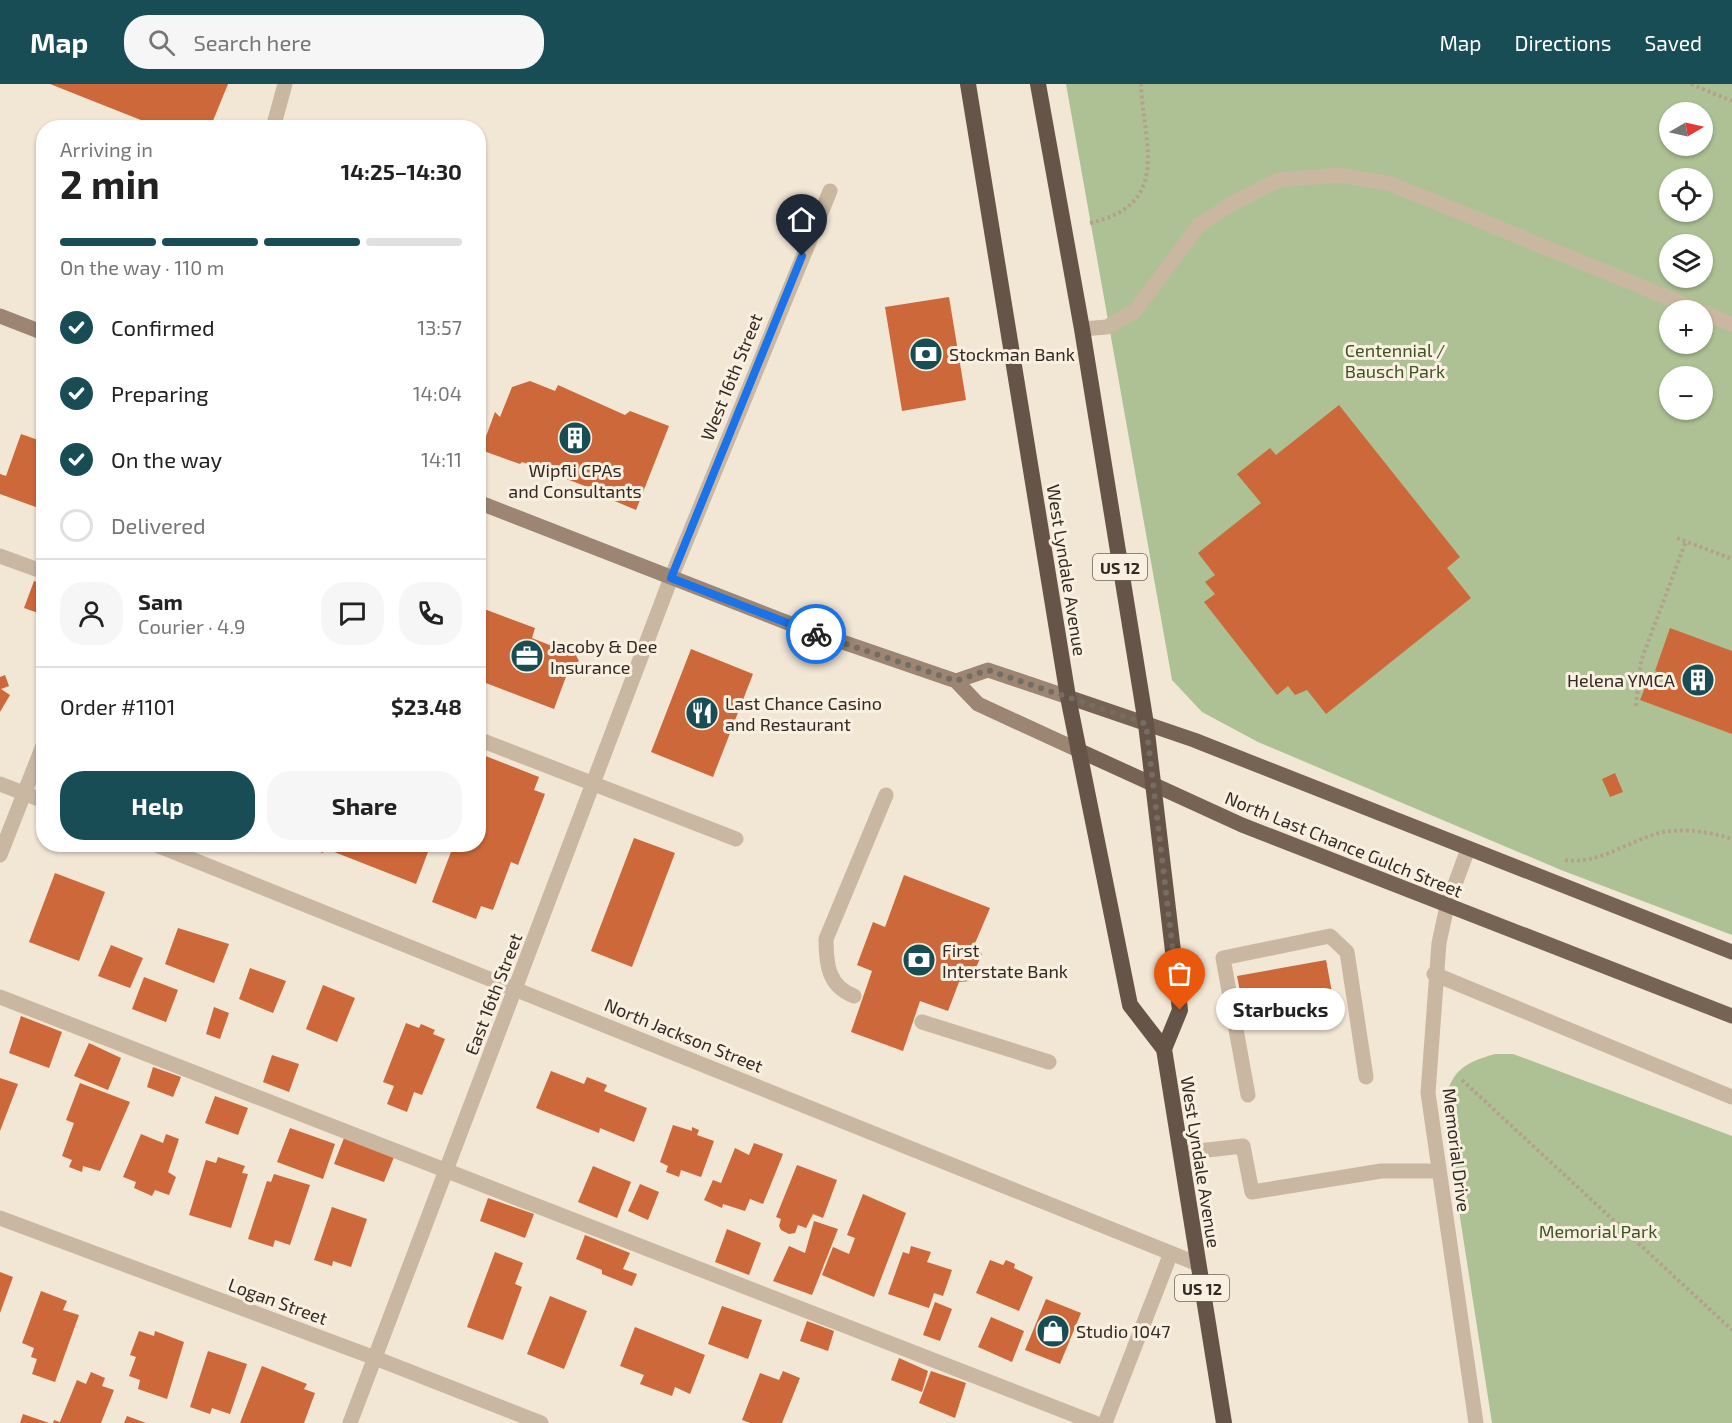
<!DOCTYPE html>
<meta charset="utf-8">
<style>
:root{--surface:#fff;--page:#f6f6f6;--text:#222;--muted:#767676;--line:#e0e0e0;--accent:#184d56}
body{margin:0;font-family:"Exo 2",sans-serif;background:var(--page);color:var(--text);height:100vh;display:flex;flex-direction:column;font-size:22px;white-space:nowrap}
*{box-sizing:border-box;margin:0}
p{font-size:20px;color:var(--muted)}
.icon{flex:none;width:33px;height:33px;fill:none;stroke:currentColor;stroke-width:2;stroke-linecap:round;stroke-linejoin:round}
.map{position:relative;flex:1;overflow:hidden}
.side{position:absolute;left:36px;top:36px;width:450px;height:732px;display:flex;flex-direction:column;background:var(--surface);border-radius:24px;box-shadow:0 2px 4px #0004}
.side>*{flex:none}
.needle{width:39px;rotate:81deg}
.fabs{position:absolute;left:1659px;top:18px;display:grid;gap:12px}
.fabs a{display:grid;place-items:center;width:54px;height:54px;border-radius:50%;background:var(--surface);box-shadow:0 2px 4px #0004;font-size:30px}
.pin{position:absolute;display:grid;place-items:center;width:51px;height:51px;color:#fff;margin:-62px -26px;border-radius:50% 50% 50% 0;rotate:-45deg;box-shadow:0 0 6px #0007}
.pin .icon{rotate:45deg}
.courier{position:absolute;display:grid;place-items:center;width:60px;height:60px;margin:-30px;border:4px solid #1a73e8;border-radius:50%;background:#fff;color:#222;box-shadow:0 2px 8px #0007}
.bubble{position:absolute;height:42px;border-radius:21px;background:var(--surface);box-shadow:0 2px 4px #0004;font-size:20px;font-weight:700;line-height:42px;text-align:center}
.overview em{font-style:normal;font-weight:700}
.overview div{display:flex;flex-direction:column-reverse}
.overview{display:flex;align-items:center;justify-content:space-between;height:102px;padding:0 24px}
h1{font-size:39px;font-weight:700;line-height:45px}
.bar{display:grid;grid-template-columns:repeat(4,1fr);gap:9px 6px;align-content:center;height:72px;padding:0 24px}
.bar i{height:8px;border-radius:4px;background:var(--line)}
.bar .active{background:var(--accent)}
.bar p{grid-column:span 4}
.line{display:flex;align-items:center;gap:15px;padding:0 24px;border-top:2px solid var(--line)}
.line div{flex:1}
.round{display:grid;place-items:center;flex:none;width:63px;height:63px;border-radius:24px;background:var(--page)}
ol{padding:0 24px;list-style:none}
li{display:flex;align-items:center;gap:18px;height:66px}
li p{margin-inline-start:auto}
li .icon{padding:6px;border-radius:50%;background:var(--accent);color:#fff;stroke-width:4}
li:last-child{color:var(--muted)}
li i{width:33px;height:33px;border:3px solid var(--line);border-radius:50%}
.button{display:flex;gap:12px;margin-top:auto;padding:12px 24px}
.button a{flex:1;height:69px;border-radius:24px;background:var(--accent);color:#fff;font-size:24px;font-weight:700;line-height:69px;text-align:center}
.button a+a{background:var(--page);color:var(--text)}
header{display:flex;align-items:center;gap:36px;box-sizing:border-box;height:84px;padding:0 30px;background:var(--accent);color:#fff}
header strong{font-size:28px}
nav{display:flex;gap:33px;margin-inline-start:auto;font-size:21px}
.search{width:420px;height:54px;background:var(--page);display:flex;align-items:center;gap:15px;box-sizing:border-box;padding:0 21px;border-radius:24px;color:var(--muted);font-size:22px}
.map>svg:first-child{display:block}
.green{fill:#aec195;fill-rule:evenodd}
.building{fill:#cc6839}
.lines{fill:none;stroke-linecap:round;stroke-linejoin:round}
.path{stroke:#b5a18b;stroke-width:4;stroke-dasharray:3 3;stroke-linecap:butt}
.service{stroke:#cab7a1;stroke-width:15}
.minor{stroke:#cab7a1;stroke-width:15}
.secondary{stroke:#9d8573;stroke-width:15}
.primary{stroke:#766354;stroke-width:15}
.trunk{stroke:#665448;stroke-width:16}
.done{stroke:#766c62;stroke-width:6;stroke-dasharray:0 10.8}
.route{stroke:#1a73e8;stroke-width:8}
.labels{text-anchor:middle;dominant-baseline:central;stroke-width:6;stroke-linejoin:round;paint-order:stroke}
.shield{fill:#f9f0e1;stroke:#6e655d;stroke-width:1.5}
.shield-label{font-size:16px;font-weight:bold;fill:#332a24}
.park-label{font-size:18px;fill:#3f5327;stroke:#f9f0e1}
.poi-label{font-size:18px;fill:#332a24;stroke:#f9f0e1;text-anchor:start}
.street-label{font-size:18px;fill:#332a24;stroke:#f9f0e1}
</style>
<header>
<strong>Map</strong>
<div class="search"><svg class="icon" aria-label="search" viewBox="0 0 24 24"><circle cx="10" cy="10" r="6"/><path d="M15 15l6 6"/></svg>Search here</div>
<nav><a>Map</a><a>Directions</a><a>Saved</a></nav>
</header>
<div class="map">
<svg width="1732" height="1339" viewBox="0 0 1732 1339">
<rect width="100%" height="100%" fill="#f2e6d5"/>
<path class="green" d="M1066 0H1732V851L1561 786 1258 658 1202 628 1172 596ZM1670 28H1702V62H1670ZM1670 94H1702V128H1670ZM1670 160H1702V194H1670ZM1670 226H1702V260H1670ZM1670 292H1702V326H1670Z
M1495 970H1513L1732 1052V1339H1492L1443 1024C1451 988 1460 980 1495 970Z"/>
<path class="building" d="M50 0H228L210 44H161Z
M949 213 966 316 902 327 885 223Z
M530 297 555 307 558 301 625 331 630 327 669 342 636 426 598 410V407L522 378 520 380 481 366 495 328 500 333 512 303Z
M1339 321 1460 473 1447 484 1471 514 1326 630 1307 606 1295 611 1288 602 1277 611 1204 518 1215 510 1205 498 1215 491 1198 469 1261 419 1237 390 1270 364 1276 371Z
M21 350 44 358V426L0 410V390L6 392Z
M34 497 44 500V531L24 524Z
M479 523 535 544 532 554 562 566 571 562 579 577 570 582 554 625 478 596Z
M1670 544 1732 567V650L1640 616 1646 601 1660 606 1665 591 1655 587Z
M691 565 753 590 713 693 651 668Z
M5 591 9 602 1 605 10 611 0 628V593Z
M478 669 539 693 534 706 545 710 518 781 511 778 493 826 481 822 476 835 432 818 454 760H478Z
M1615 689 1623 708 1610 713 1602 695Z
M634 754 675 769 632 883 591 867Z
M431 760 416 800 324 764 323 769 301 761Z
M55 789 105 808 79 877 29 858Z
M904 791 990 824 973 864 982 870 970 897 959 898 948 927 920 917 903 967 851 948 872 887 857 881 873 838 885 843Z
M178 844 229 860 214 899 165 880Z
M111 861 143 874 130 904 98 892Z
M1326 876 1336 930 1247 943 1237 892Z
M250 884 286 897 273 929 239 915Z
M144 893 178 906 166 938 132 925Z
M323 901 355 914 337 958 306 945Z
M214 923 229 929 220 955 206 950Z
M21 932 62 948 49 984 9 969Z
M406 939 419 944 421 940 435 946 433 950 445 955 422 1011 414 1008 407 1028 387 1020 394 1002 383 998Z
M89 959 121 974 108 1006 74 992Z
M272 971 299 980 289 1008 263 998Z
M153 983 181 993 173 1013 147 1003Z
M551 987 584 1000 587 993 607 1001 604 1007 647 1024 634 1058 600 1044 599 1049 536 1024Z
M0 994 18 1000 0 1047Z
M80 999 130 1018 100 1087 83 1082 82 1088 69 1083 72 1076 62 1072 74 1039 66 1036Z
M215 1012 248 1024 238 1051 205 1039Z
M673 1041 692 1047V1043L699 1046 697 1051 714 1057 701 1093 681 1086 679 1093 666 1088 668 1082 660 1078Z
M290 1044 335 1060 323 1095 277 1078Z
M141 1050 163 1059 166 1050 179 1055 168 1088 176 1093 169 1111 155 1106 152 1112 134 1104 136 1098 123 1093Z
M344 1054 394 1073 384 1098 334 1080Z
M754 1059 783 1070 763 1120 750 1115 745 1127 723 1120 722 1124 704 1116 713 1096 721 1099 735 1064 749 1071Z
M218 1073 245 1082 242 1089 248 1090 231 1144 189 1131 206 1076 216 1079Z
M797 1081 837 1096 823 1134 813 1130 806 1144 798 1141 795 1149 789 1150 781 1146 779 1142 781 1135 776 1133Z
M593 1082 631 1098 617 1134 578 1118Z
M274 1090 310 1101 290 1161 275 1156 273 1163 248 1155 267 1097 271 1098Z
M640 1100 659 1108 648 1136 628 1127Z
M863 1110 906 1129 874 1213 822 1191 833 1163 849 1170 855 1154 847 1151Z
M488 1114 534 1130 525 1154 480 1137Z
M332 1123 367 1135 351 1183 333 1177 332 1182 314 1176Z
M814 1137 838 1145 812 1211 773 1197 789 1162 805 1169Z
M727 1145 761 1159 749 1191 715 1178Z
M585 1151 630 1169 623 1185 637 1190 632 1202 602 1190V1186L576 1175Z
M911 1162 931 1168 927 1178 952 1186 943 1212 934 1209 929 1224 888 1210 903 1168 909 1170Z
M495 1168 523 1179 515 1200 522 1203 503 1256 467 1243Z
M990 1176 1003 1181 1006 1176 1015 1180 1014 1184 1033 1193 1019 1227 976 1209Z
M0 1188 13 1193 0 1229Z
M41 1207 67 1217 63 1226 79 1231 55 1298 32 1290 37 1275 31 1273 34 1264 22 1259Z
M550 1212 587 1227 564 1285 527 1270Z
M1046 1215 1081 1229 1060 1280 1025 1266Z
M935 1218 952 1225 940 1257 923 1251Z
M722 1222 762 1236 748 1275 708 1260Z
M991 1233 1024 1247 1012 1278 978 1263Z
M807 1237 834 1247 828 1267 800 1257Z
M635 1243 705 1271 690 1310 675 1303 672 1312 640 1300 644 1291 620 1282Z
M139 1247 154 1252 155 1247 184 1258 167 1315 138 1305 140 1296 129 1292 136 1273 130 1271Z
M208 1267 247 1280 230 1330 212 1324 210 1330 190 1323Z
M899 1274 928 1287 922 1308 891 1296Z
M262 1282 307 1300 304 1305 315 1309 304 1339H240Z
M783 1287 800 1294 782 1339H750L742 1336 760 1289 779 1296Z
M931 1287 966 1299 955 1334 919 1319Z
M91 1288 105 1294 102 1302 114 1306 101 1339H53L54 1336 60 1338 77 1296 86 1300Z
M23 1330 49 1339H20Z
M127 1332 146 1339H124Z"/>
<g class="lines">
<path class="path" d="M1691 0 1732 17
M1090 139C1173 120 1143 60 1141 0
M1677 454 1732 475
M1636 622 1641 577 1686 457
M1565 776C1600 781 1631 755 1663 748 1686 744 1710 748 1732 755
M1462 996 1732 1246"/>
<path class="service" d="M1702 228 1732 240
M1082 245 1107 243 1135 227 1199 141 1233 119 1278 96 1340 91 1391 100 1698 226
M0 472 44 488
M478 655 736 755
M1434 890 1732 1013
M854 912C828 902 826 880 826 855L886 711
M0 913 1095 1339
M922 938 1049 978
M1248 1011 1223 874 1330 852 1347 868 1366 993
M1181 1069 1243 1062 1252 1108 1381 1087H1439"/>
<path class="minor" d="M273 44 285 0
M0 700 44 717
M154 760 1198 1180
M1468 765 1447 822 1439 859 1428 1009 1476 1339
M0 771 44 659
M0 1134 375 1274 541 1339
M350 1339 671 494 830 107
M1105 1339 1171 1169"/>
<path class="secondary" d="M0 232 44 249
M478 418 796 542 956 597 978 620 1078 666
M956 597 988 586 1068 613"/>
<path class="primary" d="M1068 613 1194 656 1732 868
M1078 666 1242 741 1732 932"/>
<path class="trunk" d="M968 0 1068 613 1130 921 1164 965
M1038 0 1082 245 1146 640 1180 926 1164 965 1224 1339"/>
</g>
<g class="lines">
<path class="done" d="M816 550 956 597 988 586 1146 640 1180 926"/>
<path class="route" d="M802 172 671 494 816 550"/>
</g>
<defs>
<symbol id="bank-disc" viewBox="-11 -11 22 22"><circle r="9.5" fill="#184d56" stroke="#f9f0e1"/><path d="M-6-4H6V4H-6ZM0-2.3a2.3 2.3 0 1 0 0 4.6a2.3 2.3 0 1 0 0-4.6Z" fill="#fff"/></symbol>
<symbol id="building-disc" viewBox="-11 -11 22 22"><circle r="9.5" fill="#184d56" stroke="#f9f0e1"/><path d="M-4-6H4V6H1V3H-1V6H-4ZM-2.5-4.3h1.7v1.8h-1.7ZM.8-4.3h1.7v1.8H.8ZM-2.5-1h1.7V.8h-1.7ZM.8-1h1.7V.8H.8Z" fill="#fff"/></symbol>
<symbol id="office-disc" viewBox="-11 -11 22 22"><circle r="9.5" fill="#184d56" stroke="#f9f0e1"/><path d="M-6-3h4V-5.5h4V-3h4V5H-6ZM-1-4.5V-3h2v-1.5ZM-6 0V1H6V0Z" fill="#fff"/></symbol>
<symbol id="restaurant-disc" viewBox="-11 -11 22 22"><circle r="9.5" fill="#184d56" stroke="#f9f0e1"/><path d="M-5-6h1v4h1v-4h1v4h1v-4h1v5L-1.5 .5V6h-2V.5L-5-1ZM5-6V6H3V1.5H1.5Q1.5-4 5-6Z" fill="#fff"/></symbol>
<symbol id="shop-disc" viewBox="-11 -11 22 22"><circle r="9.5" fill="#184d56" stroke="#f9f0e1"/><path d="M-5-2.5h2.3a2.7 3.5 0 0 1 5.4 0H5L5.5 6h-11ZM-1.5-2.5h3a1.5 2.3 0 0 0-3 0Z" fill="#fff"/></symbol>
</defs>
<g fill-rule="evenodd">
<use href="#bank-disc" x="907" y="251" width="38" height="38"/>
<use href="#building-disc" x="556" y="335" width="38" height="38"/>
<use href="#office-disc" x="508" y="553" width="38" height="38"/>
<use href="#building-disc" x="1679" y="577" width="38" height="38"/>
<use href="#restaurant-disc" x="683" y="610" width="38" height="38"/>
<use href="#bank-disc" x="900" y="857" width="38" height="38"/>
<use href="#shop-disc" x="1034" y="1228" width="38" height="38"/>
</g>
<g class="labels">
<g class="shield">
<rect x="1093" y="470" width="54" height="26" rx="4.5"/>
<rect x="1175" y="1191" width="54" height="26" rx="4.5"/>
</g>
<g class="shield-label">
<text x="1120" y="483">US 12</text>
<text x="1202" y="1204">US 12</text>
</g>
<g class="park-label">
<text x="1395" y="266">Centennial /<tspan x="1395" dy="21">Bausch Park</tspan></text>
<text x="1598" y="1147">Memorial Park</text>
</g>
<g class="poi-label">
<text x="949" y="270">Stockman Bank</text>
<text x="575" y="386" text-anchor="middle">Wipfli CPAs<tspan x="575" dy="21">and Consultants</tspan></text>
<text x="550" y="562">Jacoby &amp; Dee<tspan x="550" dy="21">Insurance</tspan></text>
<text x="1675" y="596" text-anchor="end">Helena YMCA</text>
<text x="725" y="619">Last Chance Casino<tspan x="725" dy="21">and Restaurant</tspan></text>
<text x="942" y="866">First<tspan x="942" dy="21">Interstate Bank</tspan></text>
<text x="1076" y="1247">Studio 1047</text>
</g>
<g class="street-label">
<text transform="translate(731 293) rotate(-68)">West 16th Street</text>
<text transform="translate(1067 486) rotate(81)">West Lyndale Avenue</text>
<text transform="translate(1344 760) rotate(22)">North Last Chance Gulch Street</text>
<text transform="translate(493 910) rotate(-69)">East 16th Street</text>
<text transform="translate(684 951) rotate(22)">North Jackson Street</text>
<text transform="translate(1457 1066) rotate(83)">Memorial Drive</text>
<text transform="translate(1201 1078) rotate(81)">West Lyndale Avenue</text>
<text transform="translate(278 1217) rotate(20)">Logan Street</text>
</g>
</g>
</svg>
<div class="fabs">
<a><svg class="needle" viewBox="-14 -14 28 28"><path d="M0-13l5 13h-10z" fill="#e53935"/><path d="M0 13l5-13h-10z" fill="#767676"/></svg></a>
<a><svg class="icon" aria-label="locate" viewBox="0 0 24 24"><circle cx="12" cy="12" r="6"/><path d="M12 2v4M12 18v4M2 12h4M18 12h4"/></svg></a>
<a><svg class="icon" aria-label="layers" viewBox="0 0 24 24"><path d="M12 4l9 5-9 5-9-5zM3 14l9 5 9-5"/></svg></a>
<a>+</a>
<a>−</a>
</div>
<div class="pin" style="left:1180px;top:926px;background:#ea580c"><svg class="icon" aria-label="bag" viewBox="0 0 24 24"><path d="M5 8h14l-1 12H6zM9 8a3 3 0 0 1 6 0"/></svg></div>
<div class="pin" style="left:802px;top:172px;background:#1f2937"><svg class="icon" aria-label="home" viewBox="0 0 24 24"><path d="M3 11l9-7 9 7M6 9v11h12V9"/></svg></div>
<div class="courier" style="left:816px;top:550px"><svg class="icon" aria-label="bike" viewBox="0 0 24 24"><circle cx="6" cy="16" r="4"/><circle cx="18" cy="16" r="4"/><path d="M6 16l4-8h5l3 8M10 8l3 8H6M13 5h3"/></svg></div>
<div class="bubble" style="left:1216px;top:904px;width:129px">Starbucks</div>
<section class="side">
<div class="overview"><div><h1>2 min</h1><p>Arriving in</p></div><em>14:25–14:30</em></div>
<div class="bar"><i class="active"></i><i class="active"></i><i class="active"></i><i></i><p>On the way · 110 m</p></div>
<ol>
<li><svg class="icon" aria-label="check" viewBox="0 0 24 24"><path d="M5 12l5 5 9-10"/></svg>Confirmed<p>13:57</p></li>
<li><svg class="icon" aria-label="check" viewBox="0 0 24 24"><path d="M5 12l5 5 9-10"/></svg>Preparing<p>14:04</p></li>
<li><svg class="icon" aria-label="check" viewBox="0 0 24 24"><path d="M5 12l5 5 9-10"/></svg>On the way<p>14:11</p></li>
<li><i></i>Delivered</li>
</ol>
<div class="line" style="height:108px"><a class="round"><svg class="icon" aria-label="person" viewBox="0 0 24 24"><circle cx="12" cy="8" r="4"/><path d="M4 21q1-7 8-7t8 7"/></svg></a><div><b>Sam</b><p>Courier · 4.9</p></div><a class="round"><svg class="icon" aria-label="chat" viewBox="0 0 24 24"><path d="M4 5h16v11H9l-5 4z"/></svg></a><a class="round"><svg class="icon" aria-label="phone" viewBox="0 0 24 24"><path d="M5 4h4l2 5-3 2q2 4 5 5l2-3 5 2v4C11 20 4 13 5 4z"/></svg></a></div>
<div class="line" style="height:78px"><div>Order #1101</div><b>$23.48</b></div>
<div class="button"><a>Help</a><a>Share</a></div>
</section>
</div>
